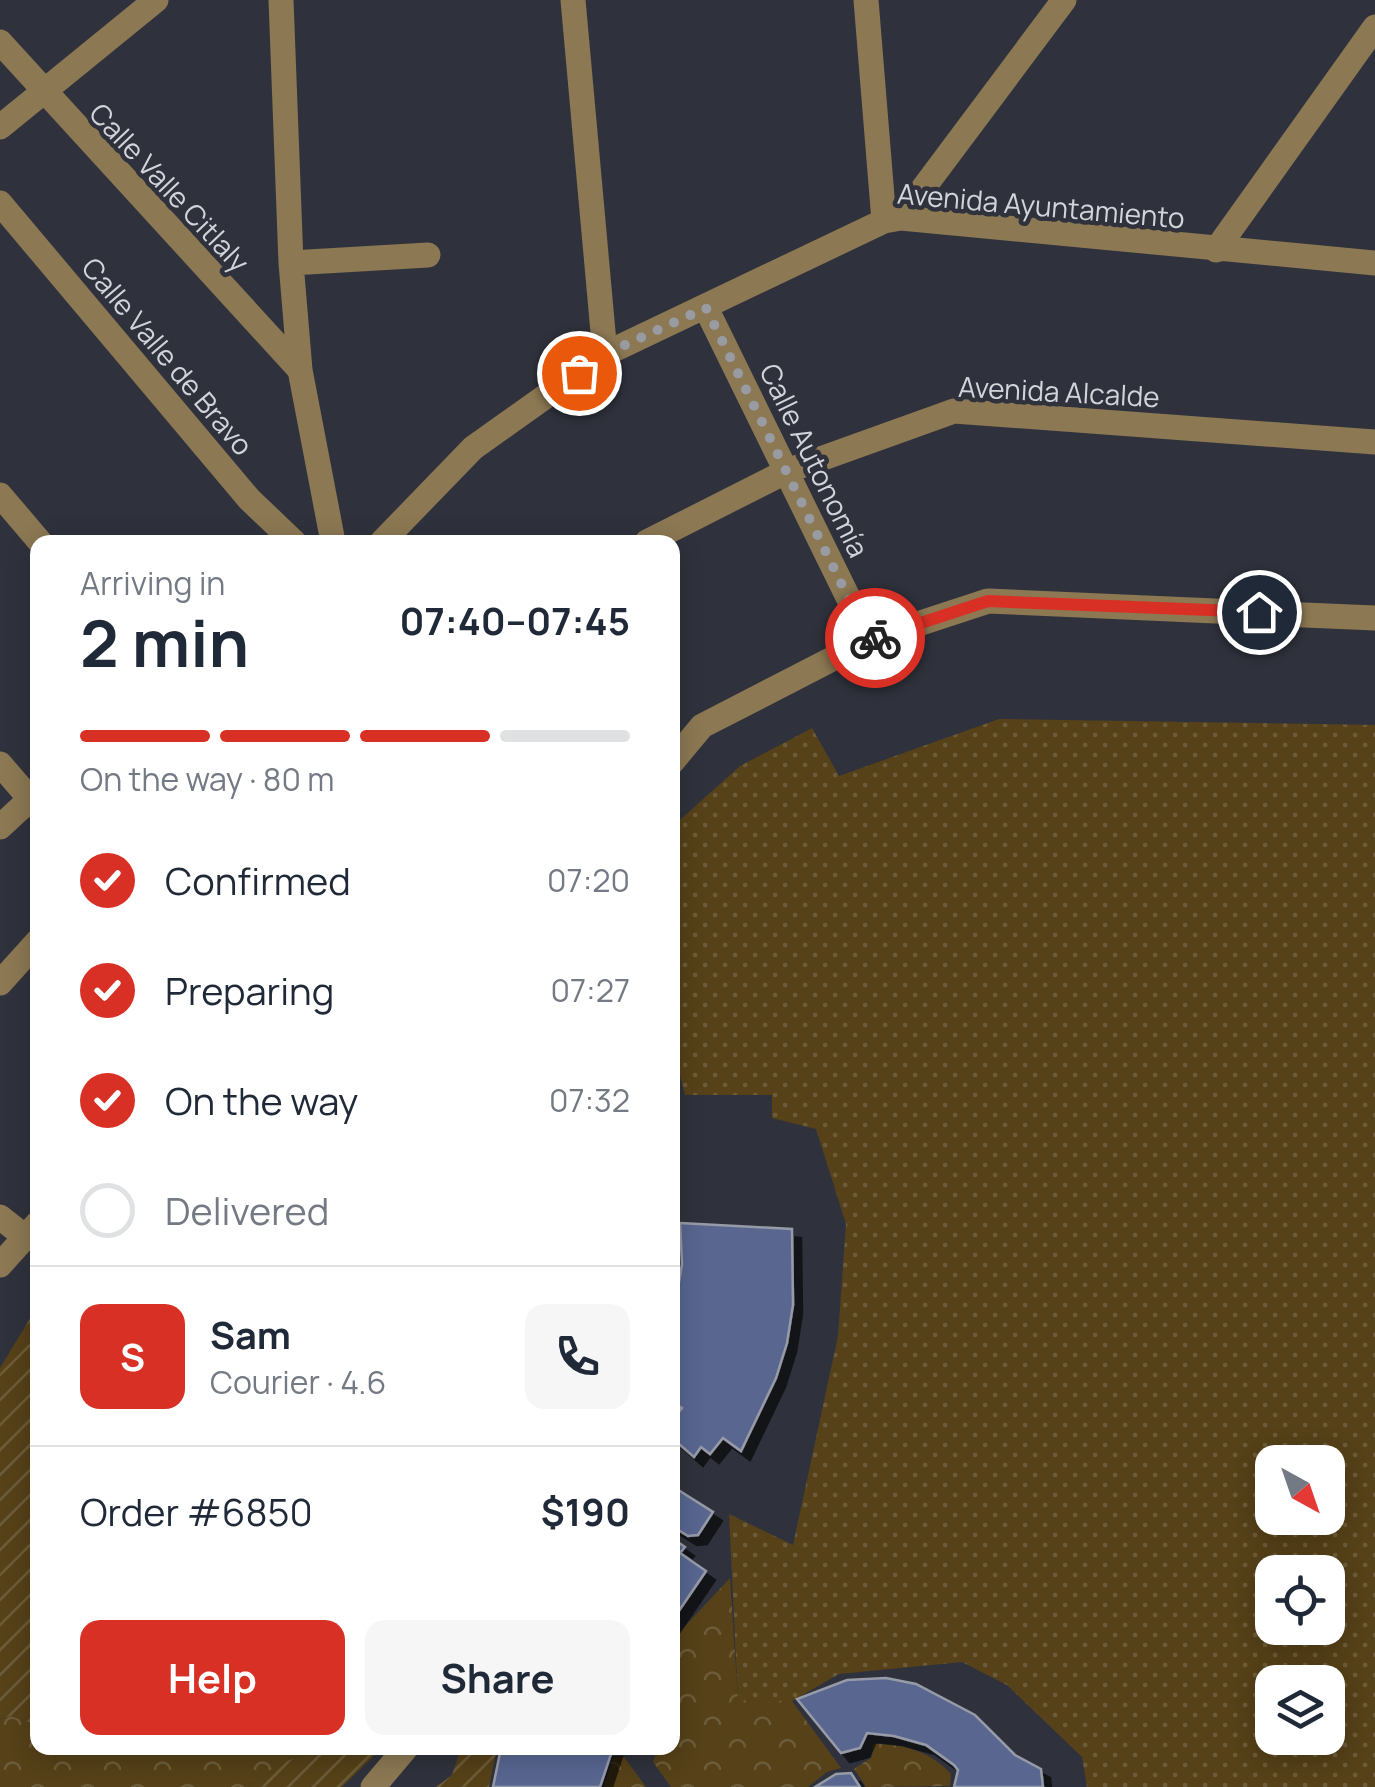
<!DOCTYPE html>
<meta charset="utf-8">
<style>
:root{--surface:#fff;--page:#f6f6f7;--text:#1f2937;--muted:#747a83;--line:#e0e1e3;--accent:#d93025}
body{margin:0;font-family:Manrope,sans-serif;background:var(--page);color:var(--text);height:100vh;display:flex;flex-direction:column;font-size:38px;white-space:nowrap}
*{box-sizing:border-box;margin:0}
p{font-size:32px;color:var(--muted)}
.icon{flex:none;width:55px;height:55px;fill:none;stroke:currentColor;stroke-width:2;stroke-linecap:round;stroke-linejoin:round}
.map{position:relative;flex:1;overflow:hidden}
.details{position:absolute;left:30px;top:535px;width:650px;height:1220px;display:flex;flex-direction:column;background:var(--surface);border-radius:20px;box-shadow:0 5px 25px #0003}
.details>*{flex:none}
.needle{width:65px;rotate:140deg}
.controls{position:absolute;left:1255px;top:1445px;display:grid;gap:20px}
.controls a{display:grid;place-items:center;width:90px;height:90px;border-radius:20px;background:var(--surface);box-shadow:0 5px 25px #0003;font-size:50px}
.pin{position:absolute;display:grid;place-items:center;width:85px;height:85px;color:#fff;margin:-42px;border:5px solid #fff;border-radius:50%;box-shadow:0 2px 10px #0007}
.courier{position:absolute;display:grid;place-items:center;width:100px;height:100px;margin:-50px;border:8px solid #d93025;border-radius:50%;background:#fff;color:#222;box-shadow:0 2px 12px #0007}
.headline em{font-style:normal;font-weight:700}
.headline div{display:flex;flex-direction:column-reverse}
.headline{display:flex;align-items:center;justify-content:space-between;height:170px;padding:0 50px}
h1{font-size:65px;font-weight:700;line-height:75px}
.bar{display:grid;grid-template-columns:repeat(4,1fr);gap:15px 10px;align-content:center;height:120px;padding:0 50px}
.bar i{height:12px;border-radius:8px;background:var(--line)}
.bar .selected{background:var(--accent)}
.bar p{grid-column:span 4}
.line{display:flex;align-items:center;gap:25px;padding:0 50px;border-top:2px solid var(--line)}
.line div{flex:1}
.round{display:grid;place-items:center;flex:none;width:105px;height:105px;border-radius:20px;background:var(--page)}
ol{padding:0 50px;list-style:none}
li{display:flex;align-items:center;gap:30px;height:110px}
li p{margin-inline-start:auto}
li .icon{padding:10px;border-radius:50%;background:var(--accent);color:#fff;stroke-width:4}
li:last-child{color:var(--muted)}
li i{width:55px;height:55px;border:5px solid var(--line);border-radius:50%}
.cta{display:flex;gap:20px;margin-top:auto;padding:20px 50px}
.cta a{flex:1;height:115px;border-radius:20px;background:var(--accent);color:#fff;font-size:40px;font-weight:700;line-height:115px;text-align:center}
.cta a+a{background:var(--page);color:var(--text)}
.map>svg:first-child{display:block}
.grass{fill:url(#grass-dots);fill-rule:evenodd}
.forest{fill:url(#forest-crowns)}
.garden{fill:url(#garden-furrows)}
.building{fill:#596690;stroke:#979ba7;stroke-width:2.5;filter:url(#shadow)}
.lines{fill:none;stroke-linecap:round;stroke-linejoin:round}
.minor{stroke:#8c7853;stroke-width:25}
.done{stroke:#999ba3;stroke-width:10;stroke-dasharray:0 18}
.route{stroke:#d93025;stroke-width:12}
.labels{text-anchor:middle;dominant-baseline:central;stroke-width:9;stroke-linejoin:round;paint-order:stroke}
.street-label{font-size:28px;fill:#d2d4db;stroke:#2f323c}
</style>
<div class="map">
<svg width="1375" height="1787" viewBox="0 0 1375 1787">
<defs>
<pattern id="grass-dots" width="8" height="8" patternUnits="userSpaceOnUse" patternTransform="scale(2.5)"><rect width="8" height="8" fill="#564118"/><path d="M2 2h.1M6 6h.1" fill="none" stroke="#6d5c39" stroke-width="1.8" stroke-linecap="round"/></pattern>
<pattern id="forest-crowns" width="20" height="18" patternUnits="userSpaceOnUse" patternTransform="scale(2.5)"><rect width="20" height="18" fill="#564118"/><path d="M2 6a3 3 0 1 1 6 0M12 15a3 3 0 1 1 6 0" fill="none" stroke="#6d5c39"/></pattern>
<pattern id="garden-furrows" width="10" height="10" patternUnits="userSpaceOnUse" patternTransform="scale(2.5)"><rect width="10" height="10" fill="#564118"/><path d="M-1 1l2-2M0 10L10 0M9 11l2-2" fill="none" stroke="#6d5c39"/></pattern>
<filter id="shadow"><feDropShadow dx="9" dy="9" stdDeviation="0" flood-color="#0009"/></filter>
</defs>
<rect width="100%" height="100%" fill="#2f323c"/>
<path class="grass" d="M999 719 1375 725V1787H1087L1082 1757 1007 1685 962 1662 839 1674 792 1701H738L729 1514 793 1545 838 1336 846 1224 816 1129 772 1118V1095H685L672 1045V827L740 766 812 728 839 776ZM1272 1462H1328V1518H1272ZM1272 1572H1328V1628H1272ZM1272 1682H1328V1738H1272Z"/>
<path class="forest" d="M730 1578 738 1700 792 1701 841 1768 827 1772 808 1787H671L653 1762 658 1748H672L673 1639Z
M11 1716 37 1725 38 1748H319L287 1761 249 1787H0V1719Z
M873 1744C904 1744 930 1751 951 1774L950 1786 866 1787 854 1769 872 1757Z
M613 1757H624L646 1787H604Z"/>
<path class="garden" d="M37 1307 38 1725H37L11 1716 0 1719V1368Z
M319 1748H382L342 1787H249L287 1761Z
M461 1748H497L489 1787H436L452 1775Z"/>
<path class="building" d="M680 1223 792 1229 793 1305 787 1343 776 1378 741 1451 723 1438 710 1454 701 1447 694 1457 672 1438V1420L682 1408 672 1402V1324L682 1264Z
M672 1486 713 1512 698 1535 688 1536 672 1526Z
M672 1538 685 1547 680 1553 706 1571 672 1621Z
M886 1678 916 1684 975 1715 1015 1755 1041 1769 1043 1787H954L958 1770 954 1765 926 1745 894 1736 867 1733 860 1748 841 1753 797 1699 847 1680Z
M501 1748H613L600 1787H493Z
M851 1773 860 1787H815L836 1774Z"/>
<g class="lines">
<path class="minor" d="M281 0 291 263 300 370 333 542
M573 0 605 354
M866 0 884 221
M0 42 300 370
M0 127 156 0
M0 203 249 499 294 542
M901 218 1064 0
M1216 250 1375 27
M291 263 428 255
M706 308 869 640
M0 495 40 542
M382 542 473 448 605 354 884 221 901 218 1375 263
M647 542 787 471 954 411 1375 442
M672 762 702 726 869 640 988 601 1375 618
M0 764 38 808
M0 827 38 792
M0 983 38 941
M0 1217 24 1236
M0 1265 38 1223
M373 1787 406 1748"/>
</g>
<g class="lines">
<path class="done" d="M579 373 605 354 706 308 869 640 875 638"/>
<path class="route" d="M875 638 988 601 1259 612"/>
</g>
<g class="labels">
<g class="street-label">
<text transform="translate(170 187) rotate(47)">Calle Valle Citlaly</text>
<text transform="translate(1041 205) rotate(5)">Avenida Ayuntamiento</text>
<text transform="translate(168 356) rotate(50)">Calle Valle de Bravo</text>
<text transform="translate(1059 391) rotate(3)">Avenida Alcalde</text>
<text transform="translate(815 460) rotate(64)">Calle Autonomía</text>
</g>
</g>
</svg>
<div class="controls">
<a><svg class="needle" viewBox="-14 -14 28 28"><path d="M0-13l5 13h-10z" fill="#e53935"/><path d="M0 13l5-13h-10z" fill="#747a83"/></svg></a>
<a><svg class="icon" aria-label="locate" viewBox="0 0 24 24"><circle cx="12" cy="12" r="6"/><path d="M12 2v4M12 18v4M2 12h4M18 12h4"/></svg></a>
<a><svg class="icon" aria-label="layers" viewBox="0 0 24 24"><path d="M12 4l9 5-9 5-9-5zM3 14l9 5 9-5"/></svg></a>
</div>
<div class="pin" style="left:579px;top:373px;background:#ea580c"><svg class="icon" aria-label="bag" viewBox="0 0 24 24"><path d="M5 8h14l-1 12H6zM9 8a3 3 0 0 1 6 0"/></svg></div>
<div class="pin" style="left:1259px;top:612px;background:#1f2937"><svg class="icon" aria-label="home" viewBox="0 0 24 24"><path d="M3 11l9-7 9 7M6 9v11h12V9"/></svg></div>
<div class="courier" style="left:875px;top:638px"><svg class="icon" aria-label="bike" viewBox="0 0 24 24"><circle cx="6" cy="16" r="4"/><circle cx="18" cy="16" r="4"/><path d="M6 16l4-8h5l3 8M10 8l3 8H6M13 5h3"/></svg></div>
<section class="details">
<div class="headline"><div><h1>2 min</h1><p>Arriving in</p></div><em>07:40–07:45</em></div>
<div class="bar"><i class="selected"></i><i class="selected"></i><i class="selected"></i><i></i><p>On the way · 80 m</p></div>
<ol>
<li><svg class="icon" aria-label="check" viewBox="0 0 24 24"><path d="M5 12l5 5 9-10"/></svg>Confirmed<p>07:20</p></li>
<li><svg class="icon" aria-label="check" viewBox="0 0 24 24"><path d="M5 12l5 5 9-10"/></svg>Preparing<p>07:27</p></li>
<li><svg class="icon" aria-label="check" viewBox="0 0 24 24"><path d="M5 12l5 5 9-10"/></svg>On the way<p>07:32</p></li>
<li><i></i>Delivered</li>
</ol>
<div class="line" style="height:180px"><b class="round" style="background:var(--accent);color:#fff">S</b><div><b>Sam</b><p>Courier · 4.6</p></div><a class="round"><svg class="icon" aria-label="phone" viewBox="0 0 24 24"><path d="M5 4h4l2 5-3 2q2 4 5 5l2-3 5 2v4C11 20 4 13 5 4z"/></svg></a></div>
<div class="line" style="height:130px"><div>Order #6850</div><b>$190</b></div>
<div class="cta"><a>Help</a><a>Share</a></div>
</section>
</div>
